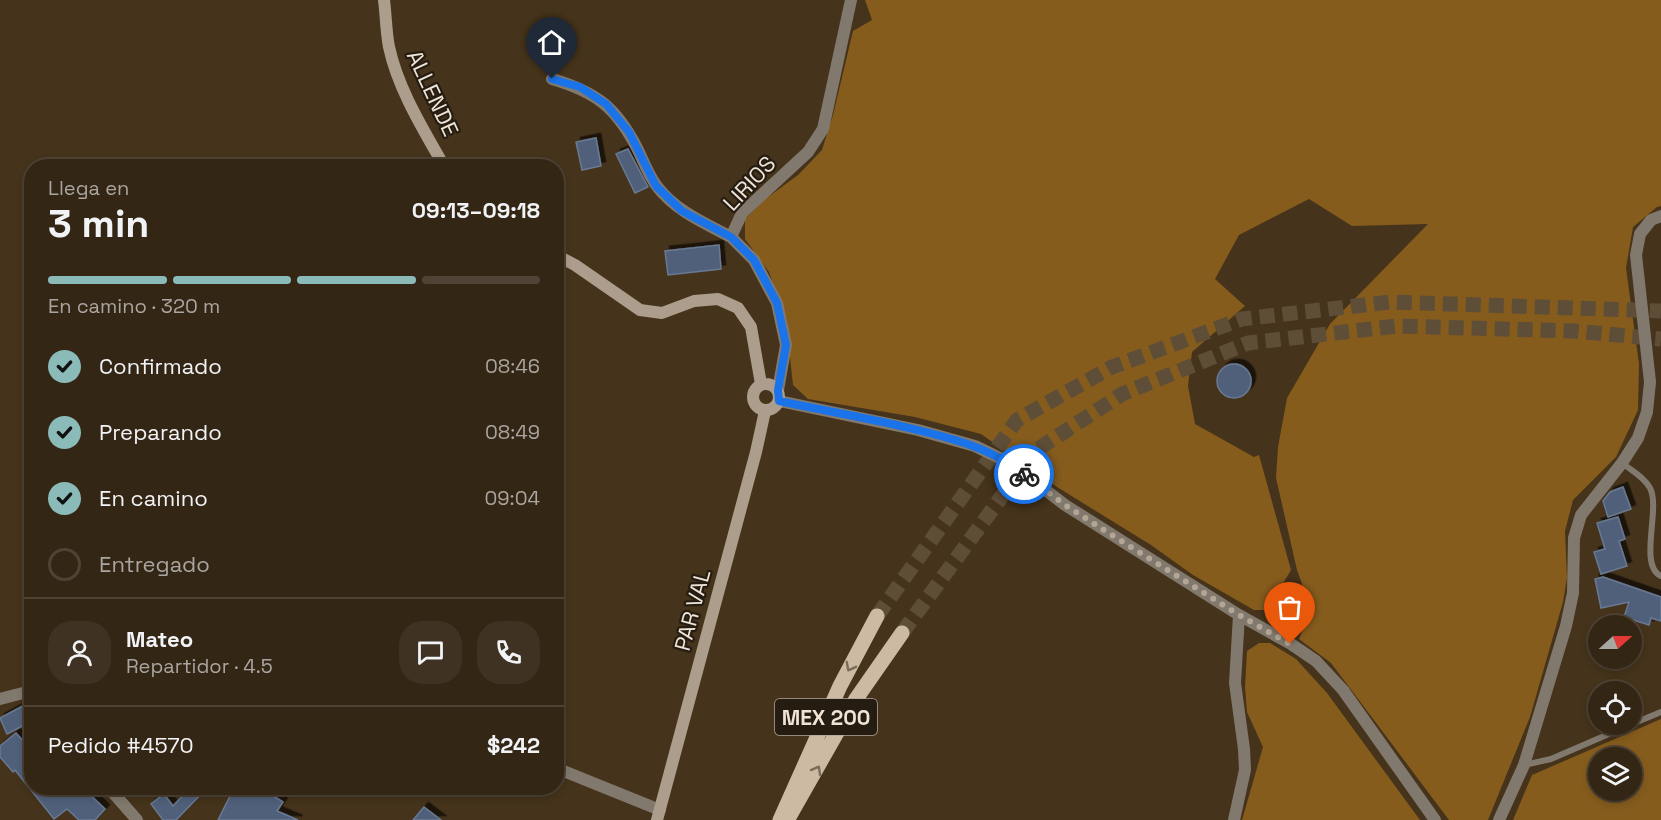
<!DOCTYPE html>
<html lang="es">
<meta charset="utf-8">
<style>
:root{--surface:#342614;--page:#3f3222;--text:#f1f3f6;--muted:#a9a5a0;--line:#4e4334;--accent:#8bbbb9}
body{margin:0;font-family:"Space Grotesk",sans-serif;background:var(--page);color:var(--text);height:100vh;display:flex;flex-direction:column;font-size:22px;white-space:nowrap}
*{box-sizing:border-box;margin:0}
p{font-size:20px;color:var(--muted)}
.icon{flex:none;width:33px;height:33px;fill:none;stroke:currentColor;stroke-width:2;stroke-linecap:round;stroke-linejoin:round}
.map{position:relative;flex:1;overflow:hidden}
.panel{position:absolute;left:24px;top:159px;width:540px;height:636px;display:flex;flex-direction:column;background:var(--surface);border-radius:24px;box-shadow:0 3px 9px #0003,0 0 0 2px var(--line)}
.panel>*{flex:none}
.needle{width:39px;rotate:69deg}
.tools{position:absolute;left:1588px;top:615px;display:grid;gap:12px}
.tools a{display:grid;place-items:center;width:54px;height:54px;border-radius:50%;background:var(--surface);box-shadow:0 3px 9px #0003,0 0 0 2px var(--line);font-size:30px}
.pin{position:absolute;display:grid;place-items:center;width:51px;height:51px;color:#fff;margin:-62px -26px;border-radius:50% 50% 50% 0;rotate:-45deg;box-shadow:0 0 6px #0007}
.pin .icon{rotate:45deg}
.courier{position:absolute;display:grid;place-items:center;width:60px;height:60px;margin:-30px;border:4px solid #1a73e8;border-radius:50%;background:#fff;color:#222;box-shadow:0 2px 8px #0007}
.head em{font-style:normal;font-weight:700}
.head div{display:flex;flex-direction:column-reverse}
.head{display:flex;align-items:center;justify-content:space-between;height:102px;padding:0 24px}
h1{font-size:39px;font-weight:700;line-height:45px}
.bar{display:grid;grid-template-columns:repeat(4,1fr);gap:9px 6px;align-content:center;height:72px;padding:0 24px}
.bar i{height:8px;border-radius:4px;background:var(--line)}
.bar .on{background:var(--accent)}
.bar p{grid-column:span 4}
.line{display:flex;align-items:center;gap:15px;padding:0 24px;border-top:2px solid var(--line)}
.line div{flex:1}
.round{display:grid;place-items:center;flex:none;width:63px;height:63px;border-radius:24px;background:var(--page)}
ol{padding:0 24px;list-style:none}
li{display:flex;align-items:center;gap:18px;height:66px}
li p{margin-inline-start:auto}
li .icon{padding:6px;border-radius:50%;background:var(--accent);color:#111;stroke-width:4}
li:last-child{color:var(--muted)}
li i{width:33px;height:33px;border:3px solid var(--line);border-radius:50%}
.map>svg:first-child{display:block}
.forest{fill:#865c1d;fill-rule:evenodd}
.building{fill:#51617a;stroke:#687993;stroke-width:1.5;filter:url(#shadow)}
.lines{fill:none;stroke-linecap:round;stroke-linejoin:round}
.primary-tunnel{stroke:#5f4e37;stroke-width:15;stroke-dasharray:15 8;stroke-linecap:butt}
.lane{stroke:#82796e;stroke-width:6}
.street{stroke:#82796e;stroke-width:12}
.secondary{stroke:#ac9d8c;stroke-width:12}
.primary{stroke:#cdbaa3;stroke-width:15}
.oneway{stroke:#796c5a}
.done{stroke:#b4a695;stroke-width:6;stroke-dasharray:0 10.8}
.route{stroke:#1a73e8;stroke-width:8}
.labels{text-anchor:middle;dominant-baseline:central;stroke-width:4.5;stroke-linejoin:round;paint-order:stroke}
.shield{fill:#251d12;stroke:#b3a89b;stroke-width:1.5}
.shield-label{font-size:21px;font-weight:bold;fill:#f0e4d6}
.street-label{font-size:22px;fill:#f0e4d6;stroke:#251d12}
</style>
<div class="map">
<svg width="1661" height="820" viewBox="0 0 1661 820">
<defs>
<filter id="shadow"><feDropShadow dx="4.5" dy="-4.5" stdDeviation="0" flood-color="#0009"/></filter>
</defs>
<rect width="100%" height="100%" fill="#45331b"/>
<path class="forest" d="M865 0H1661V206L1657 207 1633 227 1626 268 1639 364 1638 410 1616 457 1573 500 1565 531 1567 578 1563 602 1530 717 1488 820H1449L1331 663 1299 639 1311 609 1297 570 1276 478 1278 447 1287 398 1330 324 1428 224 1352 226 1309 199 1239 235 1215 279 1245 306 1192 352 1188 386 1195 424 1254 457 1259 455 1291 570 1267 610H1254L1193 575 1151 545 1057 487 981 434 915 417 808 399 793 385 786 321 769 272 745 239V219L764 200 798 175 822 150 833 115 853 31 872 20Z
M1259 643H1270L1296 659 1327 693 1420 820H1242L1263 747 1247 712 1245 687 1247 651Z
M1661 719V820H1513L1532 775ZM1599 758H1632V790H1599Z"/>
<path class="building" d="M596 138 601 166 582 170 576 142Z
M628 149 648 187 635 193 616 154Z
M719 245 721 269 668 275 665 251Z
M1217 381a17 17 0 1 1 34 0a17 17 0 1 1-34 0Z
M1623 487 1631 509 1608 517 1603 501 1610 492Z
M1618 517 1625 539 1619 541 1627 566 1601 574 1594 552 1605 549 1597 523Z
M1603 577 1661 597V621L1651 618 1649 625 1624 617 1629 602 1601 608 1595 579Z
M32 701V721L7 734 0 718Z
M16 733 32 751V788H83L105 809 95 820H79L67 809 54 819 15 770 13 772 0 757V746Z
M190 788H207L176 820H163L151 804 164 794 173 806Z
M234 788H250L262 794 264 790 283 802 277 811 298 820H218Z
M424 807 441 820H413Z"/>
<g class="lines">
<path class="primary-tunnel" d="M877 616 1017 420 1112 367 1242 319 1390 302 1661 311
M902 633 1035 451 1122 394 1248 343 1397 326 1574 331 1661 339"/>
<path class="lane" d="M1622 463C1631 470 1644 477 1650 488 1661 508 1638 566 1661 576
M1632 724 1661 712
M1524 765 1551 759 1632 724"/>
<path class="street" d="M552 79C596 92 616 107 637 148 643 160 648 174 656 185 674 210 704 223 731 237
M778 390 786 345 777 303 754 260 731 237 742 213 808 152 823 129 851 0
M779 401 918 430 975 446 1012 464 1065 505 1239 615 1291 644 1316 661 1343 690 1435 820
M0 699 27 692 32 693
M556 768 660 810
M109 788 137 820
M1234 820 1245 770 1244 749 1235 683 1239 615
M1499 820 1524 765 1566 626 1573 593 1574 538 1581 515 1622 463 1638 438 1647 412 1650 382 1636 255 1640 234 1651 220 1661 216"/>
<path class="secondary" d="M384 0C386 15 386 32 389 47 398 89 423 129 444 166
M556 255 575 265 640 310 662 313 694 301 718 299 738 308 751 327 761 384
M753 397a13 13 0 1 1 26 0a13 13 0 1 1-26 0Z
M657 820 756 452 765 411"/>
<path class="primary" d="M789 817 856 699 902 633
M780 820 840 686 877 616"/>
</g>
<defs><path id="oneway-chevron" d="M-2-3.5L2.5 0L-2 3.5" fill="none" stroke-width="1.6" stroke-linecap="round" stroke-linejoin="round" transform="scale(1.5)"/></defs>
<g class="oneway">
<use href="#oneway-chevron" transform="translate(850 667) rotate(118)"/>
<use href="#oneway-chevron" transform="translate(817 770) rotate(-61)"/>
</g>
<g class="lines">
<path class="done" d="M1024 474 1065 505 1107 532 1239 615 1290 644"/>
<path class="route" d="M552 79 580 87 606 104 629 132 656 186 682 211 731 237 754 260 777 303 786 345 778 390 779 401C817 409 855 416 892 424 938 435 986 444 1024 474"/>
</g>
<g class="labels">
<rect class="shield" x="775" y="699" width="102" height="36" rx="4.5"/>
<g class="shield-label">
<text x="826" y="717">MEX 200</text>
</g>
<g class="street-label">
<text transform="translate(433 93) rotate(65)">ALLENDE</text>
<text transform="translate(749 183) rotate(-47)">LIRIOS</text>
<text transform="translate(692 610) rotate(-75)">PAR VAL</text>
</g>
</g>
</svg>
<div class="tools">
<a><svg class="needle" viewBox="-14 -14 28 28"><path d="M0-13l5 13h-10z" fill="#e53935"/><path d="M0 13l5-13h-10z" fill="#a9a5a0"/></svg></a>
<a><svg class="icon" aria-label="locate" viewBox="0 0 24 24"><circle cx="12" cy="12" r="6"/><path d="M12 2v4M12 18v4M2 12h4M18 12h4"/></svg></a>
<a><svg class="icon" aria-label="layers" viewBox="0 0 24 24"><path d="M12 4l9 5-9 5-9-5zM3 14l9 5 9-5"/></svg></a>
</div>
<div class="pin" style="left:1290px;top:644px;background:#ea580c"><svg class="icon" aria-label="bag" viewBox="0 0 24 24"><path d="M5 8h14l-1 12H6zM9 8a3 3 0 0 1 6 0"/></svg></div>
<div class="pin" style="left:552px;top:79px;background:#1f2937"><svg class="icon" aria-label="home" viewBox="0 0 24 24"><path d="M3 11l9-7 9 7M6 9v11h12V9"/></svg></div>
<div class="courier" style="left:1024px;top:474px"><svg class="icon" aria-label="bike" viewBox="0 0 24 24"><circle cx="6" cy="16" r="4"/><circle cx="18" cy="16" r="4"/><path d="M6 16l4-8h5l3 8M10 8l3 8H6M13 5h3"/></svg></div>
<section class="panel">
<div class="head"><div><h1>3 min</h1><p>Llega en</p></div><em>09:13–09:18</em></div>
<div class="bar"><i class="on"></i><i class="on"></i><i class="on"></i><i></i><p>En camino · 320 m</p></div>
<ol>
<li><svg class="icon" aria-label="check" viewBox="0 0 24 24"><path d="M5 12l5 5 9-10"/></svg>Confirmado<p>08:46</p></li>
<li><svg class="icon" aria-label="check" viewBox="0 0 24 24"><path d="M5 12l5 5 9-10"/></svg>Preparando<p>08:49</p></li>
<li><svg class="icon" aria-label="check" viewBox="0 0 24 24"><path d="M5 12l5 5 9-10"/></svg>En camino<p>09:04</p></li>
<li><i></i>Entregado</li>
</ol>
<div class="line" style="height:108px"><a class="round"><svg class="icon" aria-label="person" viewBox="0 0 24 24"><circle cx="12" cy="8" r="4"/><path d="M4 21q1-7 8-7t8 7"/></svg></a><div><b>Mateo</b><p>Repartidor · 4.5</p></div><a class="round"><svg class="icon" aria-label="chat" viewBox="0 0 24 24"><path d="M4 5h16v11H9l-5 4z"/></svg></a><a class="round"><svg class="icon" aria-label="phone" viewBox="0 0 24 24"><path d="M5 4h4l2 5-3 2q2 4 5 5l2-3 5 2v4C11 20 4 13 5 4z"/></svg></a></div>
<div class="line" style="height:78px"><div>Pedido #4570</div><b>$242</b></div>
</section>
</div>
